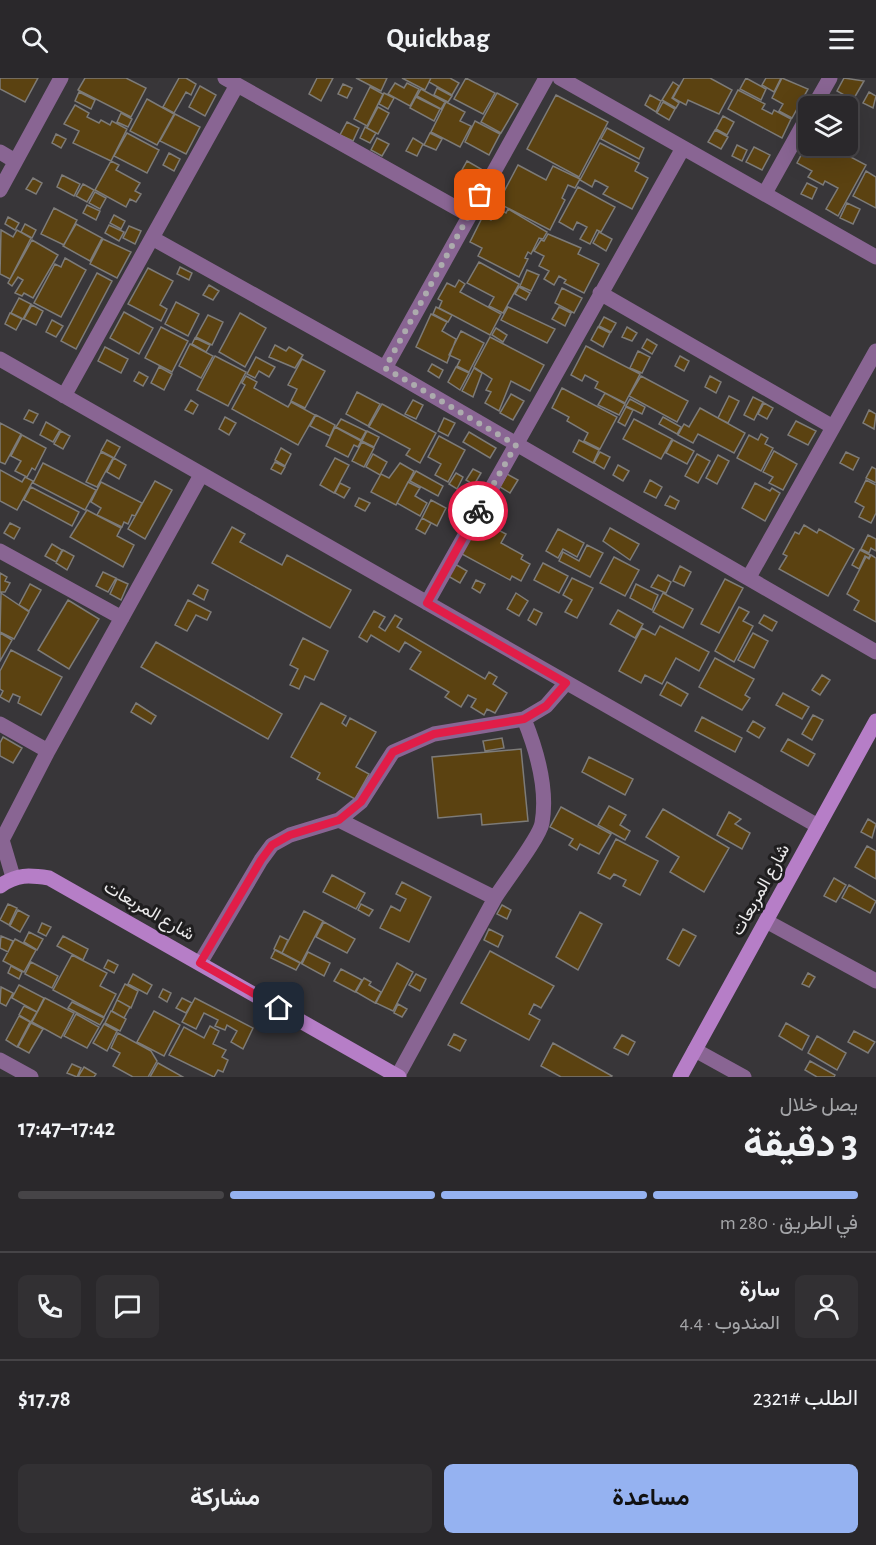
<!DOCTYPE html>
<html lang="ar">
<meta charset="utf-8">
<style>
:root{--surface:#2a282b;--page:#323033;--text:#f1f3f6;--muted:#a5a6a9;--line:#464447;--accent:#95b2f1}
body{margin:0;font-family:"Alegreya Sans",Vazirmatn,sans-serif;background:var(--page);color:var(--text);direction:rtl;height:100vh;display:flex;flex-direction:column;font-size:22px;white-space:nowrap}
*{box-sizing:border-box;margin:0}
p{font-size:20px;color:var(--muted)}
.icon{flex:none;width:33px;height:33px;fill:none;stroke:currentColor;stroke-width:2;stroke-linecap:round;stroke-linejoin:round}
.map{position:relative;height:999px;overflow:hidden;direction:ltr}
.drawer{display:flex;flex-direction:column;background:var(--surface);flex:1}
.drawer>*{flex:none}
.controls{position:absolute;left:798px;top:18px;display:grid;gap:12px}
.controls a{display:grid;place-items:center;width:60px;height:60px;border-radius:9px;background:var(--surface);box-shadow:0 6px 24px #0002,0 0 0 2px var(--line);font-size:30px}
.pin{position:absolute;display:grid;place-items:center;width:51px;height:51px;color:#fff;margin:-26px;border-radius:12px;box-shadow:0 3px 9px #0006}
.courier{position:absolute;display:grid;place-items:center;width:60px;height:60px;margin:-30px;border:4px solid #e11d48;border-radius:50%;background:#fff;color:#222;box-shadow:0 2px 8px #0007}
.headline em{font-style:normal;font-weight:700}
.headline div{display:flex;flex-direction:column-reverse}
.headline{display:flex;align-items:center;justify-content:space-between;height:102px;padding:0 18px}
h1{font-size:39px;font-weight:700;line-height:45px}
.bar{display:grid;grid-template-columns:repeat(4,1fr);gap:9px 6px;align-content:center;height:72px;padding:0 18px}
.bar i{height:8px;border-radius:4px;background:var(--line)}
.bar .selected{background:var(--accent)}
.bar p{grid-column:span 4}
.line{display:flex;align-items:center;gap:15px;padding:0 18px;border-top:2px solid var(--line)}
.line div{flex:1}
.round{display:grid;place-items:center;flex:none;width:63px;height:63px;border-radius:9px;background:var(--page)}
.action{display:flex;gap:12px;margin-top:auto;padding:12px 18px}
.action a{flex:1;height:69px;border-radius:9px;background:var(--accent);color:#111;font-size:24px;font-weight:700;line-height:69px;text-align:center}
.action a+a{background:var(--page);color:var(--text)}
header{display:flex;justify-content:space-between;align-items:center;height:78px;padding:0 18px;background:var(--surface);font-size:27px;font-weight:700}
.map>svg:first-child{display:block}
.building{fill:#5b4211;stroke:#7d7b78;stroke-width:1.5}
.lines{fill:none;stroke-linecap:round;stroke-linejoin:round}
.street{stroke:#896593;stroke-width:15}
.secondary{stroke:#b67ec7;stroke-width:15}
.done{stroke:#acabad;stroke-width:6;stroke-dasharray:0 10.8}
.route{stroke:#e11d48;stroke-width:8}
.labels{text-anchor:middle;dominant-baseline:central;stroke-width:6;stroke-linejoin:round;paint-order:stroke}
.street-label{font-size:18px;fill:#ebeaeb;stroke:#1f1e1f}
</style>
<header><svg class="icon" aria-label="menu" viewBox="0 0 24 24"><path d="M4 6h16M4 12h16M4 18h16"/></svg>Quickbag<svg class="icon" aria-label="search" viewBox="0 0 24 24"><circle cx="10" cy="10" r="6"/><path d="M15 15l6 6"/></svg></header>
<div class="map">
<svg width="876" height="999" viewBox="0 0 876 999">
<rect width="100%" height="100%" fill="#383639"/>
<path class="building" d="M0 0H38L25 24 0 11Z
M85 0H126L146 10 131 39 78 12Z
M179 0H186L196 6 191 17 186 14 174 35 163 29Z
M317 0H333L321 23 309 16Z
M356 0H387L381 13Z
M402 0H431L425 12Z
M431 0H450L459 5 452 17 429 4Z
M466 0 495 15 483 36 454 21Z
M684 0H710L732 12 719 36 688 22 686 27 673 20Z
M746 0 766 11 761 22 740 11Z
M766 0H781L774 14 762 7Z
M782 0 808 11 792 40 779 33 783 26 772 20Z
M844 0 864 3 853 22 837 13Z
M673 4 679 8 672 20 679 25 676 30 662 22Z
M395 5 404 10 407 5 419 11 410 28 388 16Z
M343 6 352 10 347 20 338 16Z
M200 8 216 17 205 38 189 29Z
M370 9 383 16 367 48 354 41Z
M437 10 452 18 448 24 434 17Z
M421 11 445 24 441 31 417 18Z
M738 12 765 26 762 31 772 36 774 32 791 41 782 60 728 31Z
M79 14 95 22 91 31 75 23Z
M869 14 876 18 873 30 863 25Z
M384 15 394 20 388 31 379 26Z
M497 15 518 26 501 55 481 44Z
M556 17 608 44 579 99 527 71Z
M650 17 661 23 656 34 645 27Z
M416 19 440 31 434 43 410 30Z
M147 21 174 36 157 67 130 53Z
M446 24 465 34 460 43 471 48 460 69 431 54Z
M663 24 675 31 669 42 657 35Z
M75 27 89 35 87 39 99 45 101 42 110 47 112 43 127 51 111 83 73 65 79 53 64 46Z
M378 29 389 35 378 56 367 50Z
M121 35 132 41 128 49 117 44Z
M175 36 200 49 186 76 160 63Z
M723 38 734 44 727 57 716 51Z
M475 43 500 56 489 77 465 64Z
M347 44 359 50 353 63 340 57Z
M365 49 376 55 370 65 360 60Z
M607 50 644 70 639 81 601 61Z
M715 52 728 59 721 71 708 64Z
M127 55 159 72 147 95 114 78Z
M430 55 442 61 436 72 424 67Z
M56 56 66 61 61 70 52 65Z
M377 60 389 66 382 78 371 72Z
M413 60 423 66 417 78 406 73Z
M808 64V68H830L866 87 838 138 826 131 838 110 825 103 823 107 808 99 812 93 797 85Z
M600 65 639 85 635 93 648 100 632 131 603 116 608 109 595 102 592 109 580 102Z
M737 67 747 72 742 83 732 78Z
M754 69 770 77 762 92 746 84Z
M169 75 180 81 174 93 163 87Z
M111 83 119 87 116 92 140 105 135 113 141 116 136 124 130 121 126 129 95 112Z
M467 83 481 91 471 109 457 101Z
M518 87 546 102 553 88 580 101 575 110 568 107 562 120 565 122 550 152 498 125Z
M866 93 876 99V130L853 118Z
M62 97 80 106 74 118 57 109Z
M33 100 42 105 36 116 26 111Z
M807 105 817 110 812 121 801 116Z
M83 106 94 112 87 124 76 118Z
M578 109 615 129 601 154 597 152 590 166 580 161 587 149 577 144 573 152 559 144Z
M95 114 106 120 100 131 89 125Z
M847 125 860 131 853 146 840 140Z
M87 127 100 133 96 142 83 135Z
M54 130 77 142 64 167 41 156Z
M497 130 506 135 508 131 547 154 543 161 539 160 531 176 528 174 525 180 528 181 519 199 478 178 482 170 470 164 483 138 491 142Z
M114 137 125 143 121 151 110 145Z
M8 139 19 145 15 152 5 146Z
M25 146 36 152 32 160 21 154Z
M76 146 102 160 90 183 63 168Z
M109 147 124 154 119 163 105 155Z
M129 148 141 153 135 166 123 160Z
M1 152 13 159 17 152 31 160 10 201 0 196Z
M599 154 612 161 606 173 593 165Z
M548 156 581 170 578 176 599 186 584 215 564 205 566 202 559 198 554 207 544 201 549 193 539 188 544 178 534 173 541 162 544 163Z
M103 161 131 174 117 200 90 186Z
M32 162 58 177 33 220 24 215 22 218 15 215 23 202 18 199 12 208 8 205Z
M65 180 86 192 61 239 34 225 55 186 61 189Z
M479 184 519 206 503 235 489 228 494 219 467 205Z
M180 189 192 195 189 202 177 196Z
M148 190 173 203 160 227 167 231 161 243 128 226Z
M527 192 539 197 531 213 520 208Z
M97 195 112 203 76 271 61 263Z
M459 202 465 206 460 214 501 236 490 257 439 230 442 223 438 221 447 205 455 209Z
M209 207 219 213 213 222 203 217Z
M519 209 530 215 526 222 515 216Z
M562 210 582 220 574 235 555 225Z
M19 220 31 226 23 241 11 235Z
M176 224 199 236 188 258 165 246Z
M32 227 43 233 36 247 24 241Z
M436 229 452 237 448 244 433 236Z
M508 229 555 251 547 265 501 242Z
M559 229 571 235 565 248 552 241Z
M124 234 153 250 139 276 110 260Z
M10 235 22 241 16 252 5 246Z
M240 235 266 250 245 289 219 274Z
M431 236 447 244 442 253 456 261 447 285 416 269Z
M208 237 223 244 212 267 196 259Z
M604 239 616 245 611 254 599 248Z
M52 242 63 248 56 259 46 254Z
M161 249 188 263 172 294 145 280Z
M598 249 610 255 603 269 591 262Z
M627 249 637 255 632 263 622 259Z
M496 250 507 257 503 264 492 257Z
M461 253 484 265 469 294 457 288 460 282 449 277Z
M490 259 544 287 530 313 511 303 499 333 485 325 491 314 486 312 492 301 474 289Z
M195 260 210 267 206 274 192 266Z
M647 261 657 267 652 276 642 270Z
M190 266 213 278 201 300 179 288Z
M275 267 286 273 289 269 303 277 295 290 269 279Z
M586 268 640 296 625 325 595 310 598 304 585 297 582 303 571 297Z
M105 269 128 281 121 295 98 283Z
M638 273 650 279 642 295 630 290Z
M215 278 246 294 228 328 197 312Z
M680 278 689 283 684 293 675 288Z
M256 279 275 289 269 299 259 293 255 300 247 296Z
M302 281 325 293 305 330 291 323 297 311 288 307Z
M432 286 443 292 439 300 428 293Z
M159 289 172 296 164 312 151 305Z
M456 289 469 295 460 312 448 304Z
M474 290 482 295 473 319 462 313Z
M139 294 148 299 143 308 134 303Z
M246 298 257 304 254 310 288 329 291 324 315 337 298 367 232 331 245 307 242 305Z
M641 298 688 323 677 344 629 318Z
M710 298 721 304 716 315 705 309Z
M562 310 617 339 600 371 584 363 588 355 567 343 569 339 552 330Z
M357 314 380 326 368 348 346 336Z
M605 315 625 326 619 337 598 327Z
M511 316 524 323 513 342 500 335Z
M729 318 739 323 728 345 718 340Z
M753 319 763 324 754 342 744 337Z
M630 321 645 329 642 336 626 328Z
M191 322 198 327 193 336 185 332Z
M413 322 423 327 416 341 405 336Z
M764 325 773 330 767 341 758 336Z
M382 326 436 355 420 385 406 377 410 371 369 349Z
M626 329 633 332 625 348 618 344Z
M700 330 745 355 734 375 698 356 693 365 678 357 684 346 689 349Z
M29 332 38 336 33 345 24 341Z
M869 332 876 336 874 351 863 345Z
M316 337 335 347 330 358 310 348Z
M225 339 236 345 229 357 219 351Z
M663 339 681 349 677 356 659 346Z
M444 340 455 345 448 358 438 353Z
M341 341 366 353 361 362 336 349Z
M634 341 672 361 661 381 623 361Z
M796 343 816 353 808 367 788 357Z
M46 344 60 352 53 364 40 357Z
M0 345 21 356 5 386 0 384Z
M335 349 361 363 358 369 354 367 348 379 326 368Z
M61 353 70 358 63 371 54 366Z
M367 353 379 359 374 369 362 363Z
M469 354 496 370 490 380 463 364Z
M761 356 768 360 765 366 773 370 761 393 737 380 749 357 758 362Z
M22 357 46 370 35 392 32 390 27 399 15 393 21 383 11 378Z
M439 358 465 372 448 404 435 397 441 386 428 379Z
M107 362 120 369 114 380 101 373Z
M579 362 599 372 593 385 573 374Z
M673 362 694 373 687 386 666 375Z
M362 364 374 370 364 389 352 383Z
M281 370 291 376 285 388 275 382Z
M774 373 797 386 783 412 769 405 773 399 763 394Z
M101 374 113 380 97 409 86 404Z
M600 374 610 379 604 391 594 385Z
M846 374 859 380 853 392 840 385Z
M373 376 387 384 380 397 366 389Z
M697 376 710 383 698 405 685 398Z
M718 377 729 383 717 406 706 400Z
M114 380 126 387 119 401 107 394Z
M335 380 349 387 334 415 320 407Z
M275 384 285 389 281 396 271 391Z
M43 385 96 412 85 432 33 405Z
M400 385 414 393 396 427 371 414 381 396 389 400Z
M618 387 629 393 623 403 613 397Z
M872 389 876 391V405L866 400Z
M473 391 481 395 474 407 466 402Z
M0 392 22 404 25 399 33 403 17 432 0 423Z
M416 393 443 408 438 418 410 403Z
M456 395 463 399 457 411 449 406Z
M507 396 518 402 510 415 500 409Z
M650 402 662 409 656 420 644 414Z
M866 402 876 407V435L871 445 859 439 864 429 855 424Z
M155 403 172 412 145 461 128 451Z
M101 404 142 425 135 438 132 437 128 446 124 444 122 449 97 437 101 430 91 424Z
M408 404 420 410 415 418 427 425 420 438 397 425Z
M340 405 350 410 344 420 335 415Z
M755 405 770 413 772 410 780 415 765 443 742 430Z
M31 409 79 434 72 448 24 422Z
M670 418 679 423 675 431 665 427Z
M359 420 370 425 365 433 355 428Z
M431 422 446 430 437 448 422 440Z
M87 432 121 450 117 458 134 467 123 489 70 459Z
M422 440 431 445 425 456 416 451Z
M10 445 20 450 14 461 4 455Z
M489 447 506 456 501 465 523 477 521 481 530 486 521 503 512 498 510 502 460 475 474 450 484 455Z
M804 447 817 455 819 451 854 471 828 518 779 491 787 478 783 476 795 454 799 456Z
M232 449 245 456 240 464 282 487 287 477 351 512 330 550 212 485Z
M610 450 639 466 630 482 603 463Z
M558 451 584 465 577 479 563 471 558 480 546 473Z
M868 457 876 461V473L871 470 869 475 861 471Z
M52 466 62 472 56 484 45 478Z
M587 467 603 475 590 499 559 483 563 474 579 483Z
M63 472 74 478 67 492 56 485Z
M860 472 870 477 869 480 865 478 859 491 852 487Z
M871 477 876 480V544L854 532 859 523 847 516 866 479 869 481Z
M614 479 639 492 625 518 600 505Z
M543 485 568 498 559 515 534 502Z
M455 486 467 493 460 505 448 498Z
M680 488 691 494 684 508 673 503Z
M103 494 116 500 108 514 96 508Z
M0 495 7 499 5 503 10 505 5 514H0Z
M658 497 671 504 666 515 651 509Z
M572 500 593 510 577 540 565 534 572 522 563 517Z
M117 501 128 506 121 522 110 516Z
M725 501 743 510 719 555 701 546Z
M476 502 485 506 480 515 472 510Z
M30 506 41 512 29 533 19 527Z
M636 506 658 517 652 532 630 520Z
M198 507 208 512 204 522 193 516Z
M1 515 29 534 14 561 0 554Z
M516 515 528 523 519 538 507 531Z
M663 515 693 531 683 550 653 534Z
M68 522 99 541 69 591 38 572Z
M188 522 211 534 207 542 196 537 187 553 175 547Z
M739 529 749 534 743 543 753 548 734 584 715 573Z
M534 531 542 535 536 547 528 542Z
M618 532 643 546 635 560 610 546Z
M374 533 385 539 379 549 385 553 395 537 402 541 397 549 485 601 489 594 497 599 493 606 507 615 495 635 487 631 484 637 471 629 476 621 468 617 461 629 445 619 449 614 410 591 421 574 405 564 399 574 371 557 367 564 359 559Z
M764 537 777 544 772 553 759 545Z
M660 548 709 574 699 593 676 580 662 606 645 597 641 605 619 593 642 550 655 557Z
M0 555 12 562 0 583Z
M753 555 768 563 754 590 738 582Z
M303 560 328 573 314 602 305 598 299 611 290 607 298 591 290 587Z
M156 564 282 636 268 661 141 589Z
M11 572 62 599 41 637 18 625 20 619 13 616 9 624 0 619 3 613 0 611V593Z
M715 580 754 601 745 617 750 620 742 632 699 609Z
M822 597 830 602 820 617 812 612Z
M667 604 688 616 681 628 660 617Z
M783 615 809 629 802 641 776 627Z
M136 625 156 638 151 646 131 634Z
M321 625 346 638 342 645 346 648 350 640 376 654 356 689 369 696 355 721 317 701 320 695 291 679Z
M813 637 823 642 812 662 802 656Z
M702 639 742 660 735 674 695 653Z
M753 643 765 650 759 660 747 653Z
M3 659 22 670 13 685 0 678V665Z
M502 660 504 670 485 673 483 663Z
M788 661 815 676 808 688 781 673Z
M521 671 528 743 482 747 481 736 438 740 432 679Z
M589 679 633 701 625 717 582 694Z
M609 728 626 737 620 747 630 753 625 762 598 747Z
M561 729 611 756 599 776 580 766 577 772 569 767 573 761 550 749Z
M663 731 729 770 704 814 670 794 679 779 646 759Z
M729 734 741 741 735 746 750 755 742 771 717 757Z
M868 741 876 746 872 760 861 754Z
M616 761 658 783 640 817 623 808 626 802 614 796 610 801 598 795Z
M867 768 876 773V801L855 789Z
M332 797 365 815 356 831 323 814Z
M834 800 846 807 836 824 824 818Z
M402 804 431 819 409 864 380 850 391 828 400 833 406 821 396 816Z
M849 807 876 823 870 835 842 820Z
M8 826 17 830 9 847 0 842Z
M361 826 373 832 369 838 358 832Z
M502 827 511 832 507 841 497 836Z
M18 832 29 838 20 854 10 848Z
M304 833 323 843 301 885 282 875Z
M580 834 602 846 578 892 556 879Z
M324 844 355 861 347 875 316 859Z
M42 845 51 849 46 858 38 854Z
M489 851 503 858 498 869 484 862Z
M683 851 696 858 679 888 667 881Z
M29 854 43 861 37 872 24 864Z
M1 858 13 863 8 874 0 870Z
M63 858 88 871 83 882 57 868Z
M280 858 288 862 282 875 274 871Z
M15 861 36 872 24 894 3 883Z
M275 872 300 885 296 892 271 880Z
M490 873 554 908 541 930 534 926 529 936 540 942 529 962 461 925Z
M308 874 330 885 324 898 302 886Z
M72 877 107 895 100 908 116 916 104 939 53 912Z
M108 882 118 887 114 895 104 890Z
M31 884 58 898 52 910 25 896Z
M397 885 413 894 393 933 376 925Z
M11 888 22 894 19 901 8 895Z
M341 891 362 902 355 914 334 903Z
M808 895 815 899 809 909 802 906Z
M133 896 152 907 147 916 128 906Z
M416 896 426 901 420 913 409 907Z
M364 900 371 904 369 907 381 914 375 925 356 914Z
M125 906 138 913 131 930 117 922Z
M19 907 44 920 37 934 12 920Z
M1 909 13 915 6 928 0 925Z
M163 911 171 915 167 924 159 919Z
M45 920 74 935 61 960 32 944Z
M182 920 192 925 186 935 176 930Z
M195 920 253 950 243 971 231 964 237 953 227 947 225 952 215 948 218 942 204 935 196 951 182 944Z
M117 922 130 929 124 940 112 933Z
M72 924 104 940 100 947 68 930Z
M398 926 407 931 402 939 394 935Z
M24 928 37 934 31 944 19 937Z
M111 933 126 941 120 953 105 945Z
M154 933 180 947 164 978 137 964Z
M76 936 99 949 87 970 64 958Z
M19 938 30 944 17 969 6 962Z
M31 945 43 951 29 975 18 969Z
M786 945 809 958 802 972 779 958Z
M104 946 117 953 107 973 93 965Z
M210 948 219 953 213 966 226 972 222 979 228 982 223 994 218 992 214 999 169 977 184 949 204 960Z
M854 953 875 964 868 975 848 964Z
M118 955 151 973 157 983 148 999H133L113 988 120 975 111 970Z
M454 956 466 962 460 973 448 967Z
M622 957 635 964 628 977 614 970Z
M817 958 846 975 837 992 808 975Z
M553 965 612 998 611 999H561L541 988Z
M810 983 835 997 834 999H817L805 992Z
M158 985 183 999H150Z
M72 986 81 990 77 999 67 995Z
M84 989 96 996 94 999H78Z"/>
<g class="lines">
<path class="street" d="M225 0 469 137
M560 0 876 179
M814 28 830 0
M0 74 15 83
M0 112 61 0
M765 115 808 38
M152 160 385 290 876 574
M600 215 833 349
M0 281 818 748
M385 290 546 0
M64 318 237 7
M0 473 122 540
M749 499 876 273
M427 525 683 70
M0 646 48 673
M339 742 495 820C504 805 540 759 542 745 548 711 537 673 524 641
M13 799 2 762 48 673 201 397
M766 843 876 903
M200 885 261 782 272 767 290 757 339 742 361 724 393 674 434 656 524 641 546 628 566 605
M695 972 744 999
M0 982 31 999
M397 999 495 820"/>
<path class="secondary" d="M0 808C17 796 29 797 49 800L399 999
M680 999 876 643"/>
</g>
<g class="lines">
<path class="done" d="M478 433 516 367 385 290 480 117"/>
<path class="route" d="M279 930 200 885 261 782 272 767 290 757 339 742 361 724 393 674 434 656 524 641 546 628 566 605 427 525 478 433"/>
</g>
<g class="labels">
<g class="street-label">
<text transform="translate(761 812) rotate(-61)">شارع المربعات</text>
<text transform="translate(149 833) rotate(30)">شارع المربعات</text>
</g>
</g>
</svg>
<div class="controls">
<a><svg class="icon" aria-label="layers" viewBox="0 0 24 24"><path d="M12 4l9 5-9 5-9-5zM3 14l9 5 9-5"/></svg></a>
</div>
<div class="pin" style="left:480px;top:117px;background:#ea580c"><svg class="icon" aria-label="bag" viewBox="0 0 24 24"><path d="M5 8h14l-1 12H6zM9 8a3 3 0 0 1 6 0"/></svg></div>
<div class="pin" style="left:279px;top:930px;background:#1f2937"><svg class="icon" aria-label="home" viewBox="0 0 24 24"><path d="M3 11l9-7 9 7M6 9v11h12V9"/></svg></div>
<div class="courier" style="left:478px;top:433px"><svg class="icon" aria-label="bike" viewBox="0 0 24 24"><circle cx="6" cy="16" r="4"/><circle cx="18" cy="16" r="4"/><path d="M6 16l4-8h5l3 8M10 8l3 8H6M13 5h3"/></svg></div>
</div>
<section class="drawer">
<div class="headline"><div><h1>3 دقيقة</h1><p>يصل خلال</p></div><em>17:42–17:47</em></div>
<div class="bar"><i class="selected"></i><i class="selected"></i><i class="selected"></i><i></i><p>في الطريق · 280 m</p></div>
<div class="line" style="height:108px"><a class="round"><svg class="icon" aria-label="person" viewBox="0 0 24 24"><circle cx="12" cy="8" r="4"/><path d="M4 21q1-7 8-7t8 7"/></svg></a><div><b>سارة</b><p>المندوب · 4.4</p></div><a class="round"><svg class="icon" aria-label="chat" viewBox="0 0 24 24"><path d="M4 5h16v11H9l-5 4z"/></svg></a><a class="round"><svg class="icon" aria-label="phone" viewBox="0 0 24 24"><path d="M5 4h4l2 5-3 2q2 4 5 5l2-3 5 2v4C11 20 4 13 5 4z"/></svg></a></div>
<div class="line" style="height:78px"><div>الطلب #2321</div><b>$17.78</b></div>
<div class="action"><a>مساعدة</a><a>مشاركة</a></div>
</section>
